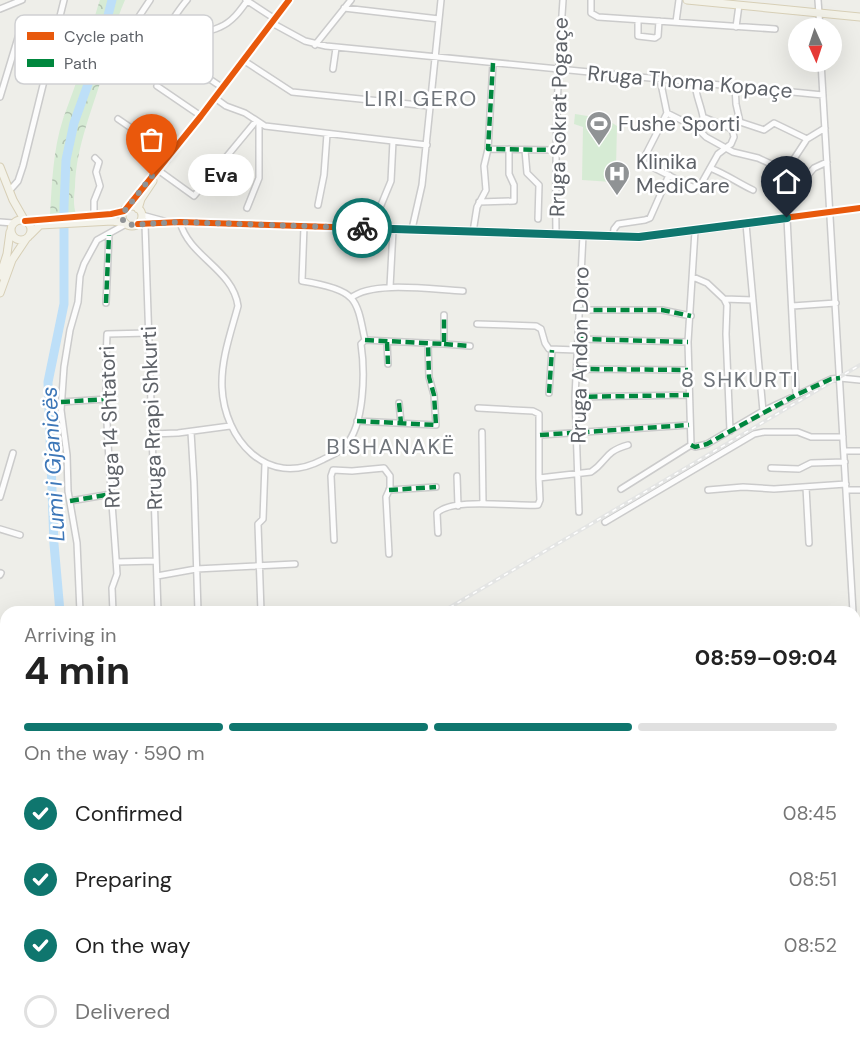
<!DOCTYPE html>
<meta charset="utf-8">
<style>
:root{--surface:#fff;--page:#f6f6f6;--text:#222;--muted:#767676;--line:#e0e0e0;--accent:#0f766e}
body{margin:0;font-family:"DM Sans",sans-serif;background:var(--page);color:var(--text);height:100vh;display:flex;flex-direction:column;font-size:22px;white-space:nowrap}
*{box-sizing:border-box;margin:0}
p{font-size:20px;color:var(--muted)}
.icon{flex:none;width:33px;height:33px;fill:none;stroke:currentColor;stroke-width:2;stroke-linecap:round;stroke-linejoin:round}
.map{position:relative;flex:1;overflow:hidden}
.side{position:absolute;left:0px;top:606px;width:861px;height:452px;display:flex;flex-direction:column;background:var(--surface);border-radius:18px 18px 0 0;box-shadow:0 6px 24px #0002}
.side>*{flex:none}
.needle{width:39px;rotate:177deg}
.fabs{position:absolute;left:788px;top:18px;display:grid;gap:12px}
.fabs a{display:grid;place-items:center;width:54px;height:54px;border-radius:50%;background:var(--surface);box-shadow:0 6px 24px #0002;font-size:30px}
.pin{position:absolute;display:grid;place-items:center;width:51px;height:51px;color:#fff;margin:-62px -26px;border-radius:50% 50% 50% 0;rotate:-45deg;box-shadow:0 0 6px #0007}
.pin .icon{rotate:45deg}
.courier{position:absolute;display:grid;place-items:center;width:60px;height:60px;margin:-30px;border:4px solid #0f766e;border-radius:50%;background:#fff;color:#222;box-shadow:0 2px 8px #0007}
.bubble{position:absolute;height:42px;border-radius:21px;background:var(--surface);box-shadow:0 6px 24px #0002;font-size:20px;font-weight:700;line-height:42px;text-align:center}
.head em{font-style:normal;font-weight:700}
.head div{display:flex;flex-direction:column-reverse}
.head{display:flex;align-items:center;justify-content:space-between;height:102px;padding:0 24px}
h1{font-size:39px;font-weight:700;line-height:45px}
.bar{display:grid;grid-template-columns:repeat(4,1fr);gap:9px 6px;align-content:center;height:72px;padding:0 24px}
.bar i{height:8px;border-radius:4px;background:var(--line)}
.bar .current{background:var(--accent)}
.bar p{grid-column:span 4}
ol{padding:0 24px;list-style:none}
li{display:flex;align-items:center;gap:18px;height:66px}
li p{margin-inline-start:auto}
li .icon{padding:6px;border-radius:50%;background:var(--accent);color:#fff;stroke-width:4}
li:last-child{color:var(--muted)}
li i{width:33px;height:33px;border:3px solid var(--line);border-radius:50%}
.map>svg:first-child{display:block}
.green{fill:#d6ebd4}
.park{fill:url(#park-crowns)}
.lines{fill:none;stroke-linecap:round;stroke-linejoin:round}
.river{stroke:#bddff8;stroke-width:9}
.minor-casing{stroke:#cbcbcb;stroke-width:8}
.major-casing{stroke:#d7cfb6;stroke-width:9}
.minor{stroke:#fcfcfc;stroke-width:5}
.major{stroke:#f3f2e9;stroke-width:7}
.rail-casing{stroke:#e4e5e4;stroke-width:4}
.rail{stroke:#fff;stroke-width:1.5;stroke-dasharray:4.5;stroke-linecap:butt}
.quiet{stroke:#00873e;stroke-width:4.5;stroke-dasharray:9 4.5;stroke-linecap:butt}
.cycleway-casing{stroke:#fff;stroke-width:10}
.cycleway{stroke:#e8590c;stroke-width:6}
.done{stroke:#909395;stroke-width:6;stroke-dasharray:0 10.8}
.route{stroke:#0f766e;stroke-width:8}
.labels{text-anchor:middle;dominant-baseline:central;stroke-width:5;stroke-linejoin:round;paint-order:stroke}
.street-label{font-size:21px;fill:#5e6268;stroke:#fff}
.poi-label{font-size:21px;fill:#5e6268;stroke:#fff;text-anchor:start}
.neighbourhood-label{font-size:22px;letter-spacing:1.5px;fill:#6f747a;stroke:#fff}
.water-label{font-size:22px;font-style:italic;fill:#3d77b8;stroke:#fff}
.key{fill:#fff;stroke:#cfd0d2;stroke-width:1.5}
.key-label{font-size:16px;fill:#5e6268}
</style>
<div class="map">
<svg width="860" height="1057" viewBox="0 0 860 1057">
<defs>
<pattern id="park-crowns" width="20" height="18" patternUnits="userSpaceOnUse" patternTransform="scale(1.5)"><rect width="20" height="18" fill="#d6ebd4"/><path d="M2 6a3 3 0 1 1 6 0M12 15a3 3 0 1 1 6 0" fill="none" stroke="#b1c2b0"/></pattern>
</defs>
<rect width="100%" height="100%" fill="#eeeee9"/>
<path class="green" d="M575 114 606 119 617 126 616 168 612 182 582 180 583 127 574 124Z"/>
<path class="park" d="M100 0H125C115 22 111 44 105 66 94 107 76 144 75 187 74 196 73 205 76 214L50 215C52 183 53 150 63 119 70 99 78 79 84 58 90 39 93 19 100 0Z"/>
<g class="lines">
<path class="river" d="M60 612 54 544 48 382 64 304V206L66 160 74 123 96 62 112 0
M56 1057V1052"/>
<defs>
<path id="minor" d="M150 0 132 27 223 88
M246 0 275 19
M591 0V13L598 17 775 29
M818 0 820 28
M344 8 439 19
M0 9 22 0
M638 20V36L655 38 658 36 659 21
M676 22 679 0
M272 23 305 41 326 46 823 95
M736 27 739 5
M315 45 351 0
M162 47C178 33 201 36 220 27 232 22 240 11 247 1
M243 60 292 92 429 106
M821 62 853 612
M145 65C159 43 170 20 187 0
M333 69 336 48
M660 79 667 113
M695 82C695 94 701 105 703 117
M157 86 201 116
M735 86 736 104 740 122 764 130 774 123 807 139
M0 97 20 31
M215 98 226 106 245 113 265 126 427 145
M667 113 697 128 706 137 733 152 758 158 786 171 807 139 825 128
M667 113 644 158V163L692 187 700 186 718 154 731 144 734 137 732 129
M703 117 732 129 739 120
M118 119 134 130 145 143 167 160
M488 149 555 150
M525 150 527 173 539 185 538 219
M710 168C726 174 738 183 753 190
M158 170 194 196 256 121
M786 171 790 178 802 182 814 168 827 162
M10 190 18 181 23 166 64 0
M479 202 514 201V185L509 174V149
M318 205 324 175 327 134
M247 208 259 178V124
M379 210 391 181 393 141
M94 215V201L100 186 96 172 99 162 95 158
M142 215 164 221
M787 218 796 395
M0 222 13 223
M180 222C189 257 233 269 238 306 231 332 221 359 222 387 224 439 267 489 322 460 329 456 340 453 345 446 365 425 365 371 361 344L365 340C362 328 360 307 351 298 342 288 315 283 302 281L304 226
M138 224 180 222 639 237 860 208
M145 224 158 612
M746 224 763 411
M412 229 422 185 441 0
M473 232 477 207 486 190 484 166 488 149 493 63
M556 234C555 156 557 78 563 0
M613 236 614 229 618 224 645 220 650 218 669 175
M693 277 707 283 724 299 727 305 726 334 730 431
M390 287 393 230
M351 298C372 280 435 290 463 291
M724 299 753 300
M106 303 109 235
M792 306 836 303
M580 310H662L691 316
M477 324 536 326 541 329 545 343 549 349 577 350
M579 339 688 342
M365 340 444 344V315
M387 342 388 364
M444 344 470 346
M577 369 688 370
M549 393 552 350
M575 397 689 395
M61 402 107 399
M399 403 401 423
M478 408 533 411 539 414V478L591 472C608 461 603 452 628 445
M357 421 436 425 434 395 429 377 428 343
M191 432 194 482 198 612
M482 432 483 504
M152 434 178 433 230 426
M540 435 689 425
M691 445 695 447 707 444 763 411 831 379 840 378 860 380
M844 451H860
M771 468 799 469 811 463 845 462
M457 476 458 506
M806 487 809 543
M621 489 691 445 688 342 695 231
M389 490 436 487
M708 490 743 487 774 489 846 484
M847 490H860
M0 497 13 453
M70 501 111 494
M579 512 575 397 583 235
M605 522 754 434 764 432H798L811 437H843
M0 529 20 535
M438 533 437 513C453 497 515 507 538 505L540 500 539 478
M334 540 331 476 333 470 352 471 384 468 390 476V488L386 497 389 554
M116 562 156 561
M0 575 1 573
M157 576 196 569 295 564
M80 612 77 543 68 491 67 455 61 410 64 367 70 330 78 302 80 276 84 264 97 240 126 224
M113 612 112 588 117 574C112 494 103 414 107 334L149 333
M261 612 258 524 263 519 265 464
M0 639 2 644 0 686
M855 658 860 737
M0 775 6 776"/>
<path id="major" d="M687 0 860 17
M0 167 13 200 25 221
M122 216a10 10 0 1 1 20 0a10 10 0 1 1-20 0Z
M126 209 201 116 289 0
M138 209 141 199 153 181
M11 230a10 10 0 1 1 20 0a10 10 0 1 1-20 0Z
M25 221 111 214 124 211
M30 235 40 225 112 221 125 223
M0 276 7 254 10 232
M0 293 12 260 26 239"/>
</defs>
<use href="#minor" class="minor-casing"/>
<use href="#major" class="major-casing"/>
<use href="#minor" class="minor"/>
<use href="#major" class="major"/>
<defs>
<path id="rail" d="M442 612 860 365
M0 875 6 872"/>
</defs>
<use href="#rail" class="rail-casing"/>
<use href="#rail" class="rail"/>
<path class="quiet" d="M493 63 488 149 555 150
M106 303 109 235
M580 310H662L691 316
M579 339 688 342
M365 340 444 344V315
M387 342 388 364
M444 344 470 346
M577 369 688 370
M549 393 552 350
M575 397 689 395
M61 402 107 399
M399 403 401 423
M357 421 436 425 434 395 429 377 428 343
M540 435 689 425
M691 445 695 447 707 444 796 395 831 379 840 378
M389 490 436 487
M70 501 111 494"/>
<defs>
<path id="cycleway" d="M126 209 201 116 289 0
M25 221 111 214 124 211
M138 224 180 222 639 237 860 208"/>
</defs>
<use href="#cycleway" class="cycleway-casing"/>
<use href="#cycleway" class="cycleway"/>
</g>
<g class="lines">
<path class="done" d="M152 176 123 213V220L128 225 180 222 362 228"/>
<path class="route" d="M362 228 639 237 787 218"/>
</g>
<defs>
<symbol id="stadium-pin" viewBox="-11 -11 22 30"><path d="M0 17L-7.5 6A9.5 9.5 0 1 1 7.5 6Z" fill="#909395" stroke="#fff"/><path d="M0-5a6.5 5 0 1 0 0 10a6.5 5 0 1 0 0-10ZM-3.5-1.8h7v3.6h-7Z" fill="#fff"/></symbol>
<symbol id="hospital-pin" viewBox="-11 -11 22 30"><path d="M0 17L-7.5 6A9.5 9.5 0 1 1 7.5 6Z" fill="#909395" stroke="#fff"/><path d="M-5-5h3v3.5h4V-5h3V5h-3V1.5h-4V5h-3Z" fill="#fff"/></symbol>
</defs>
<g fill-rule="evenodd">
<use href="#stadium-pin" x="584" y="109" width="30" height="40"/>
<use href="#hospital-pin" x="602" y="159" width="30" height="40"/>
</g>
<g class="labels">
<g class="street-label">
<text transform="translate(690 82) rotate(5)">Rruga Thoma Kopaçe</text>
<text transform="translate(559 117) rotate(-89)">Rruga Sokrat Pogaçe</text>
<text transform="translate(580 355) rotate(-89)">Rruga Andon Doro</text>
<text transform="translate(152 418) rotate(-92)">Rruga Rrapi Shkurti</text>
<text transform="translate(110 427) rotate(-92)">Rruga 14 Shtatori</text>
</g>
<g class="poi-label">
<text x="618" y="124">Fushe Sporti</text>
<text x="636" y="162">Klinika<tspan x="636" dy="24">MediCare</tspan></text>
</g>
<g class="neighbourhood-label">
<text x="421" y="98">LIRI GERO</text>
<text x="740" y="379">8 SHKURTI</text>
<text x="391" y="446">BISHANAKË</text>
</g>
<g class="water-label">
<text transform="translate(53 464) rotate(-93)">Lumi i Gjanicës</text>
</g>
</g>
<rect x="15" y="15" width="198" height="69" rx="9" class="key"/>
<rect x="27" y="32" width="27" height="8" fill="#e8590c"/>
<rect x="27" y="59" width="27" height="8" fill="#00873e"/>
<g class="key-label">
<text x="64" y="42">Cycle path</text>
<text x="64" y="69">Path</text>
</g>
</svg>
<div class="fabs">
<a><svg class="needle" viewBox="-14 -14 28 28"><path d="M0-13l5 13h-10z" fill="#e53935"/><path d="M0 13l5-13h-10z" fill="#767676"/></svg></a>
</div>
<div class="pin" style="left:152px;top:176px;background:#ea580c"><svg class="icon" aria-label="bag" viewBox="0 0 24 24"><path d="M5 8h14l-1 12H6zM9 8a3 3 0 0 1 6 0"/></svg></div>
<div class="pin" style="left:787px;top:218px;background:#1f2937"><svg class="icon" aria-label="home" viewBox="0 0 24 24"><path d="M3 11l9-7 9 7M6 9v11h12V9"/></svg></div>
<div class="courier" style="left:362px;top:228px"><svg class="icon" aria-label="bike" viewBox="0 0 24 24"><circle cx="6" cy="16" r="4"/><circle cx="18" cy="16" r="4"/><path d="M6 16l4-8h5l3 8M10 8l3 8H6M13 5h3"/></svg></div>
<div class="bubble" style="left:188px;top:154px;width:66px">Eva</div>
<section class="side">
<div class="head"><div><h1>4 min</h1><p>Arriving in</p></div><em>08:59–09:04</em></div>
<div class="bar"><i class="current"></i><i class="current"></i><i class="current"></i><i></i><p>On the way · 590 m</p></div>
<ol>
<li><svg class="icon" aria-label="check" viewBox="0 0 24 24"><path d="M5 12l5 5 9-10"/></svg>Confirmed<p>08:45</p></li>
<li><svg class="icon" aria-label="check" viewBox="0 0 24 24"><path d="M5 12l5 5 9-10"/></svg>Preparing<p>08:51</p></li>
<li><svg class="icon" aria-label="check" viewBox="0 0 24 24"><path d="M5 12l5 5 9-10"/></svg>On the way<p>08:52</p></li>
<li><i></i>Delivered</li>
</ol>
</section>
</div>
